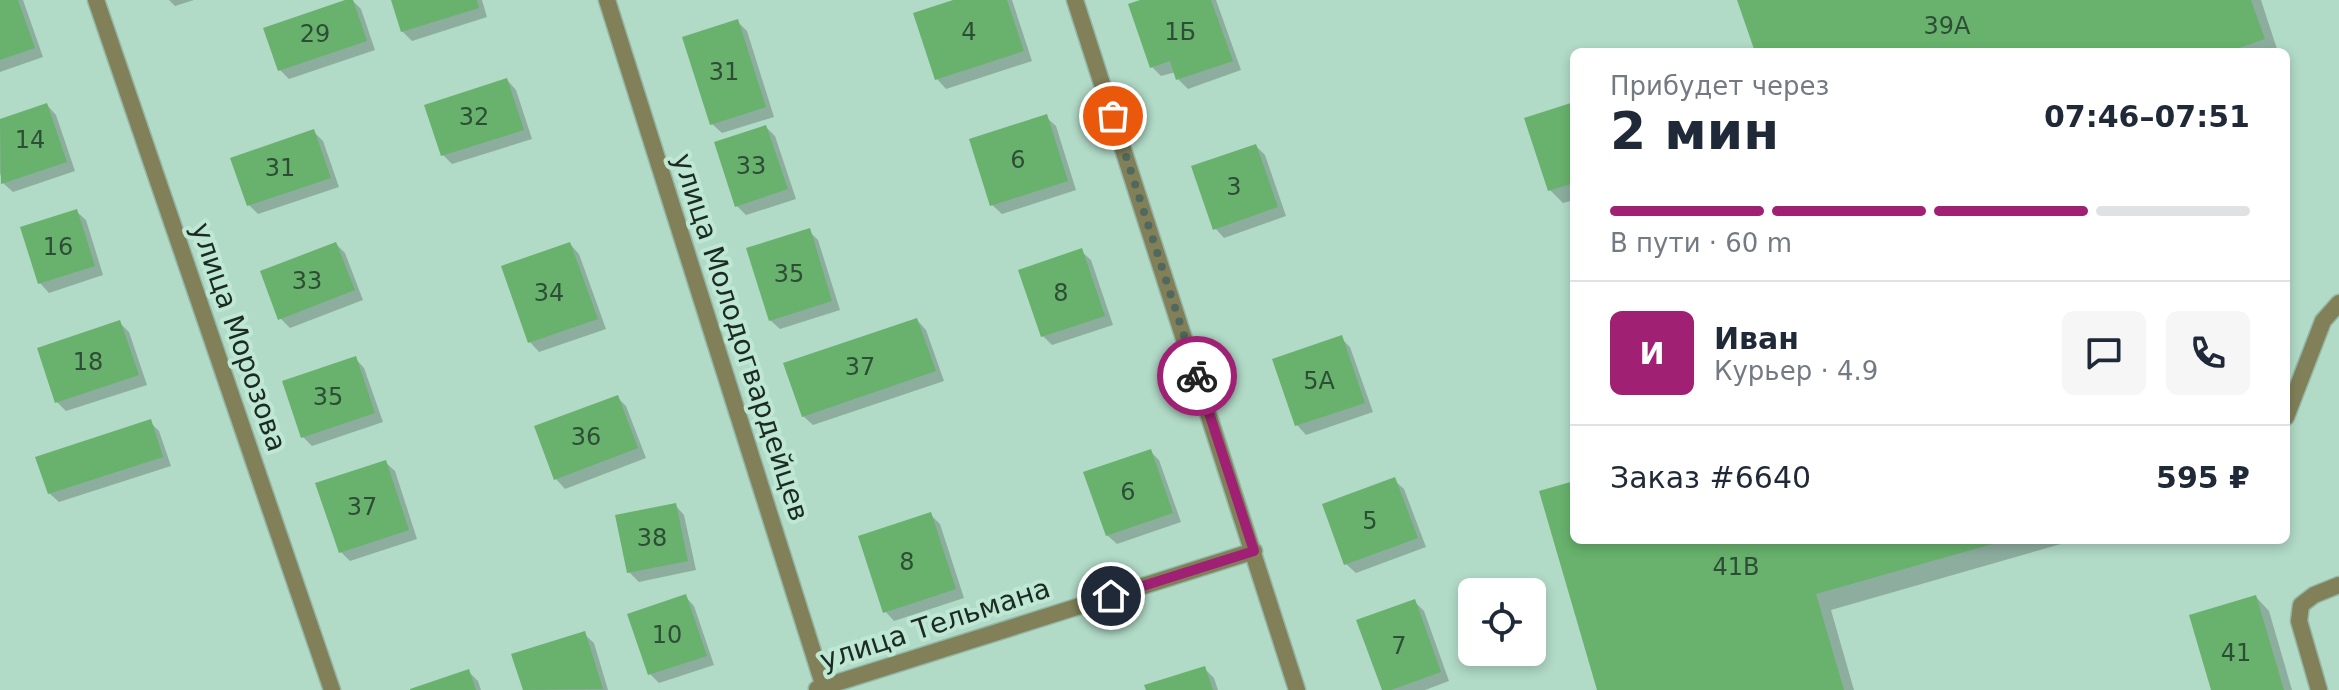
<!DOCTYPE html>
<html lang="ru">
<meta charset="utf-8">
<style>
:root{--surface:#fff;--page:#f6f6f7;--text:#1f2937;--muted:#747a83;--line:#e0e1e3;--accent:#a02174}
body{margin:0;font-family:"DejaVu Sans",sans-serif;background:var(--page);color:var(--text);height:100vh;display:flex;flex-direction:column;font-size:30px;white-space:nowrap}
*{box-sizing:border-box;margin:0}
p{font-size:26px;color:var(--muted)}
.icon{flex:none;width:44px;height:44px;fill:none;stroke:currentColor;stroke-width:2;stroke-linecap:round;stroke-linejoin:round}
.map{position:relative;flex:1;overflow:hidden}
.details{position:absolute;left:1570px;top:48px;width:720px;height:496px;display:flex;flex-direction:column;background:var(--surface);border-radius:12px;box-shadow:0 4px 12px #0003}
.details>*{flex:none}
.fabs{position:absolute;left:1458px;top:578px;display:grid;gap:16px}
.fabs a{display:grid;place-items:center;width:88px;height:88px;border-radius:12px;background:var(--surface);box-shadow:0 4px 12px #0003;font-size:40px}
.pin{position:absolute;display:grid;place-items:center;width:68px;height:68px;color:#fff;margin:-34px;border:4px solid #fff;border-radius:50%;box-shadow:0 2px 8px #0007}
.courier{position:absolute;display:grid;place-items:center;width:80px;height:80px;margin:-40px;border:6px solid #a02174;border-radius:50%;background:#fff;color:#222;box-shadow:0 2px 10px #0007}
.summary em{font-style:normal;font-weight:800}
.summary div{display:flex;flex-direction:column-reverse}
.summary{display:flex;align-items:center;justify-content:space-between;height:136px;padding:0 40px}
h1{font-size:52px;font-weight:800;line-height:60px}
.bar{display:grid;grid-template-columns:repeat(4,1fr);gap:12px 8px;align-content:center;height:96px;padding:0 40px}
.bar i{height:10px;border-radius:6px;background:var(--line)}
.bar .active{background:var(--accent)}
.bar p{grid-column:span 4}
.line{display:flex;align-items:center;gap:20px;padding:0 40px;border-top:2px solid var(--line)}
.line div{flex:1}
.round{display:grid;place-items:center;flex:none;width:84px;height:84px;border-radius:12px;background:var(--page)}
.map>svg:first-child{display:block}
.shadow{fill:#0003}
.building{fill:#68b26d}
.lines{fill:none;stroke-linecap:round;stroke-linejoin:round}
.lane-casing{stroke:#93b7a6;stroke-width:19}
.street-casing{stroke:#93b7a6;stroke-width:19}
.lane{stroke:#818059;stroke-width:16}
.street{stroke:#818059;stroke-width:16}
.done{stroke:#50685d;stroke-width:8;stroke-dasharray:0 14.4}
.route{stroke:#a02174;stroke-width:10}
.labels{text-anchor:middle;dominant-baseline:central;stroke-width:8;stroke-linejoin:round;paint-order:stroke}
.number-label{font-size:24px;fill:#2e4d36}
.street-label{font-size:28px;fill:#1b2b24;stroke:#bee7d4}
</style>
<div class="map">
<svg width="2339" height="690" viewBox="0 0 2339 690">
<rect width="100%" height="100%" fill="#b1dac7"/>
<path class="shadow" d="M0 0H23L43 57 0 72Z
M169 0H194L175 6Z
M352 0 361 9 375 50 289 79 280 70Z
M393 0H482L487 17 412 41 402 31Z
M960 0H1012L1032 61 946 89 937 79Z
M1146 0H1216L1241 70 1188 89 1178 79 1176 72 1161 76 1152 67Z
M1739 0H2261L2278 52H1757Z
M737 21 747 31 774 117 722 133 712 124Z
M507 80 516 90 532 139 452 164 443 155Z
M1574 104V200L1563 203 1550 190Z
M47 105 56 115 75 171 13 192 3 183 0 173V121Z
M1046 117 1056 126 1076 190 1002 214 992 205Z
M766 127 775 136 796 199 746 215 737 206Z
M313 131 323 141 339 187 258 214 249 205Z
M1256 146 1265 155 1286 216 1224 238 1215 228Z
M76 211 86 220 103 275 49 293 40 283Z
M809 231 818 240 840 310 780 329 770 320Z
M336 244 345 253 363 300 290 328 280 318Z
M570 244 579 254 606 329 539 352 530 342Z
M1081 251 1091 260 1113 325 1052 345 1043 336Z
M917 320 926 330 944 381 813 425 803 416Z
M120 323 129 332 147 385 66 411 57 402Z
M1341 338 1350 347 1373 412 1306 435 1297 425 1275 360Z
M355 358 364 368 383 422 312 446 303 437Z
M617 397 626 406 646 458 565 489 556 479 537 427Z
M150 422 159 431 171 466 59 502 49 493Z
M1150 451 1159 460 1181 522 1117 544 1107 535Z
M385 462 395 471 417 539 350 561 341 552Z
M1394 480 1404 489 1426 547 1356 573 1346 564Z
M1574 483V540H2075L1831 610 1854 690H1599L1542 492Z
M675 505 684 515 696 570 639 582 629 572Z
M931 515 940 524 964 598 894 621 885 611Z
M685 596 694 606 714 665 659 683 650 674Z
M2256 597 2269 611 2292 690H2213Z
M1414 601 1424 611 1449 681 1425 690H1384Z
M584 634 594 643 608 690H525L514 656Z
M1205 669 1214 678 1218 690H1148Z
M469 672 478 681 481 690H415Z"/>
<path class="building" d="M0 0H18L35 48 0 60Z
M345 0H353L367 41 278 71 263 28Z
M391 0H477L479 8 401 32Z
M953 0H1007L1024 51 935 80 913 13Z
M1140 0H1211L1233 61 1176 80 1170 61 1150 68 1128 4Z
M1737 0H2251L2265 39 2227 52H1755Z
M738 19 766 107 710 125 682 37Z
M507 78 524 130 441 156 424 105Z
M1574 102V183L1548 191 1524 118Z
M47 103 67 162 1 184 0 119Z
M1047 114 1068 181 990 206 969 139Z
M766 125 788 189 735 207 714 142Z
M314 129 331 178 247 206 230 158Z
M1256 144 1278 207 1213 230 1191 166Z
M77 209 95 266 38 284 20 227Z
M810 228 832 301 769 321 746 248Z
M336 242 355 290 278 320 260 271Z
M570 242 598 319 528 343 501 266Z
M1082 248 1105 316 1041 337 1018 270Z
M917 318 936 371 802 417 783 363Z
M120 320 139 375 55 403 37 348Z
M1342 335 1365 403 1295 426 1272 359Z
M356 356 375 413 301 438 282 381Z
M618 395 638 448 554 480 534 426Z
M151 419 163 457 48 494 35 457Z
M1151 449 1173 513 1106 536 1083 472Z
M386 460 409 530 339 553 315 483Z
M1395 477 1418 538 1344 565 1322 504Z
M1574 481V540L2003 541 1816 594 1844 690H1597L1539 491Z
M676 503 688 561 627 573 615 515Z
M931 512 956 589 883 613 858 536Z
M686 594 707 656 648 675 627 614Z
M2256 595 2284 690H2211L2189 615Z
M1415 599 1441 672 1391 690H1382L1356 620Z
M585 631 603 689 523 690 511 654Z
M1205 666 1213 690H1146L1144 685Z
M469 669 476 690H410V689Z"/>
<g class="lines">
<defs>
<path id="lane" d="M2286 417 2323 321 2339 303
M2319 690 2299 621 2301 605 2314 595 2339 585"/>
<path id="street" d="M96 0 332 690
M607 0 825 690
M1075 0 1297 690
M817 689 1254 551"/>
</defs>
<use href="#lane" class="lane-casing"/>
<use href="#street" class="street-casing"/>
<use href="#lane" class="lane"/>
<use href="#street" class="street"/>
</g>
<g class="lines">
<path class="done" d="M1113 116 1197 376"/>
<path class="route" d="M1111 596 1254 551 1197 376"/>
</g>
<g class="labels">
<g class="number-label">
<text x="1947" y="26">39А</text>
<text x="969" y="32">4</text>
<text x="1180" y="32">1Б</text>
<text x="315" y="34">29</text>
<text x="724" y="72">31</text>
<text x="474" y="117">32</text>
<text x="30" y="140">14</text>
<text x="1018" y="160">6</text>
<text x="751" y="166">33</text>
<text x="280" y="168">31</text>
<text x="1234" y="187">3</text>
<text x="58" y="247">16</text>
<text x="789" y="274">35</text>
<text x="307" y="281">33</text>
<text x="549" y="293">34</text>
<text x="1061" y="293">8</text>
<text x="88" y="362">18</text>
<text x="860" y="367">37</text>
<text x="1319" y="381">5А</text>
<text x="328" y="397">35</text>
<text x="586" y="437">36</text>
<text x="1128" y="492">6</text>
<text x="362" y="507">37</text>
<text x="1370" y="521">5</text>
<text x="652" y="538">38</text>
<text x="907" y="562">8</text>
<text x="1736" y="567">41В</text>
<text x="667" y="635">10</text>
<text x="1399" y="646">7</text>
<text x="2236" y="653">41</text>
</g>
<g class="street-label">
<text transform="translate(239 337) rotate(71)">улица Морозова</text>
<text transform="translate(741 337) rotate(72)">улица Молодогвардейцев</text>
<text transform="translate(935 624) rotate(-18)">улица Тельмана</text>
</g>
</g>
</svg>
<div class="fabs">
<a><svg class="icon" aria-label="locate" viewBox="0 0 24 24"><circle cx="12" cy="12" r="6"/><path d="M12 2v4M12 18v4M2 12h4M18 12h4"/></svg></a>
</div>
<div class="pin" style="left:1113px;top:116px;background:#ea580c"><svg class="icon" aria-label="bag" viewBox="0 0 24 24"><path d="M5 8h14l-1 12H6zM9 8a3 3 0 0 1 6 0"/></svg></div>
<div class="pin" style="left:1111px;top:596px;background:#1f2937"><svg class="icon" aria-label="home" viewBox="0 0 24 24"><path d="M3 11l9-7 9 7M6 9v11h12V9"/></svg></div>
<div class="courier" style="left:1197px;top:376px"><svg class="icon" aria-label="bike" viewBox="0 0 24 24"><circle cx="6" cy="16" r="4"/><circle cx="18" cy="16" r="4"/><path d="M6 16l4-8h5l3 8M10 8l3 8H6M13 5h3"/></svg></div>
<section class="details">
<div class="summary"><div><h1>2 мин</h1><p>Прибудет через</p></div><em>07:46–07:51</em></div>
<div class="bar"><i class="active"></i><i class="active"></i><i class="active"></i><i></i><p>В пути · 60 m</p></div>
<div class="line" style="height:144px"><b class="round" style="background:var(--accent);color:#fff">И</b><div><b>Иван</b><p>Курьер · 4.9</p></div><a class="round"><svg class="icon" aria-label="chat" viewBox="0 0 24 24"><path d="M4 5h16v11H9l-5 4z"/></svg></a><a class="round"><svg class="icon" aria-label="phone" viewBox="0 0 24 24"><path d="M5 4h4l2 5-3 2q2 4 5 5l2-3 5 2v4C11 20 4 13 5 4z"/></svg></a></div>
<div class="line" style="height:104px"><div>Заказ #6640</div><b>595 ₽</b></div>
</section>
</div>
